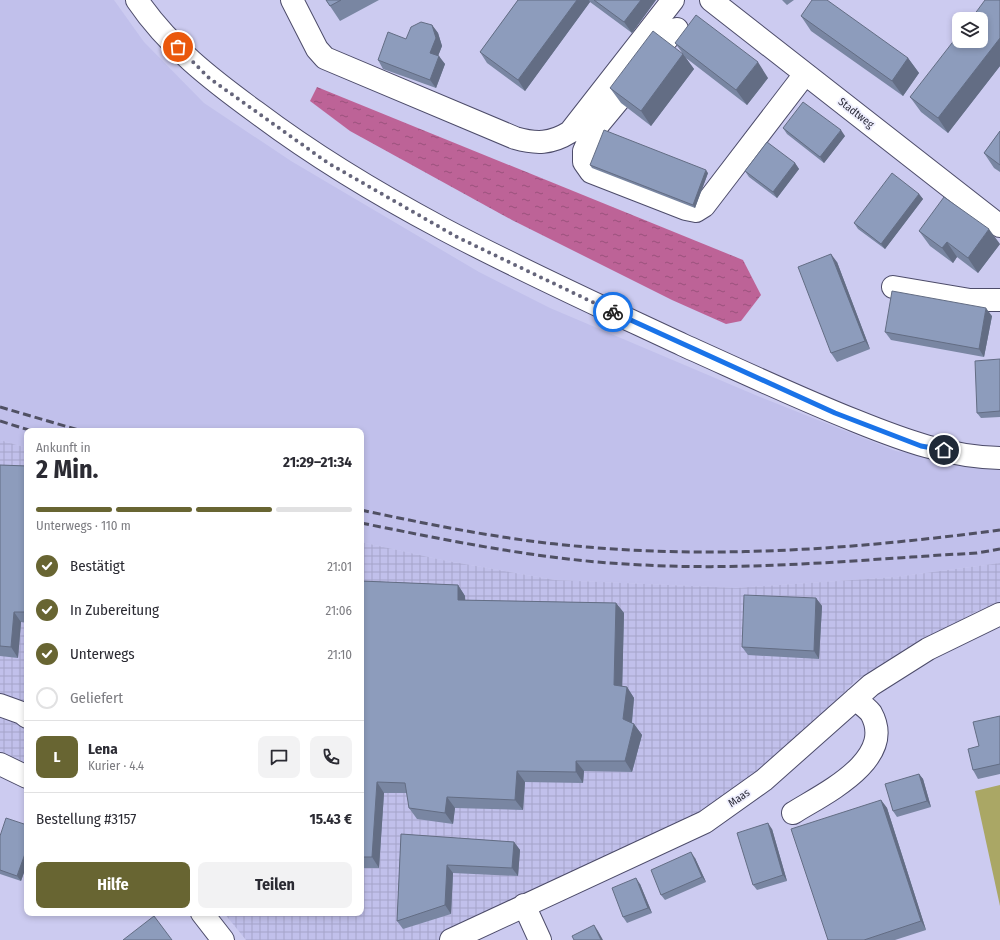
<!DOCTYPE html>
<html lang="de">
<meta charset="utf-8">
<style>
:root{--surface:#fff;--page:#f2f2f3;--text:#2b2b33;--muted:#7c7c81;--line:#e1e1e2;--accent:#686532}
body{margin:0;font-family:"Fira Sans Condensed",sans-serif;background:var(--page);color:var(--text);height:100vh;display:flex;flex-direction:column;font-size:15px;white-space:nowrap}
*{box-sizing:border-box;margin:0}
p{font-size:13px;color:var(--muted)}
.icon{flex:none;width:22px;height:22px;fill:none;stroke:currentColor;stroke-width:2;stroke-linecap:round;stroke-linejoin:round}
.map{position:relative;flex:1;overflow:hidden}
.side{position:absolute;left:24px;top:428px;width:340px;height:488px;display:flex;flex-direction:column;background:var(--surface);border-radius:8px;box-shadow:0 2px 6px #0003}
.side>*{flex:none}
.buttons{position:absolute;left:952px;top:12px;display:grid;gap:8px}
.buttons a{display:grid;place-items:center;width:36px;height:36px;border-radius:8px;background:var(--surface);box-shadow:0 2px 6px #0003;font-size:20px}
.pin{position:absolute;display:grid;place-items:center;width:34px;height:34px;color:#fff;margin:-17px;border:2px solid #fff;border-radius:50%;box-shadow:0 1px 4px #0007}
.courier{position:absolute;display:grid;place-items:center;width:40px;height:40px;margin:-20px;border:3px solid #1a73e8;border-radius:50%;background:#fff;color:#222;box-shadow:0 1px 5px #0007}
.overview em{font-style:normal;font-weight:700}
.overview div{display:flex;flex-direction:column-reverse}
.overview{display:flex;align-items:center;justify-content:space-between;height:68px;padding:0 12px}
h1{font-size:26px;font-weight:700;line-height:30px}
.bar{display:grid;grid-template-columns:repeat(4,1fr);gap:6px 4px;align-content:center;height:48px;padding:0 12px}
.bar i{height:5px;border-radius:3px;background:var(--line)}
.bar .current{background:var(--accent)}
.bar p{grid-column:span 4}
.line{display:flex;align-items:center;gap:10px;padding:0 12px;border-top:1px solid var(--line)}
.line div{flex:1}
.round{display:grid;place-items:center;flex:none;width:42px;height:42px;border-radius:8px;background:var(--page)}
ol{padding:0 12px;list-style:none}
li{display:flex;align-items:center;gap:12px;height:44px}
li p{margin-inline-start:auto}
li .icon{padding:4px;border-radius:50%;background:var(--accent);color:#fff;stroke-width:4}
li:last-child{color:var(--muted)}
li i{width:22px;height:22px;border:2px solid var(--line);border-radius:50%}
.primary-button{display:flex;gap:8px;margin-top:auto;padding:8px 12px}
.primary-button a{flex:1;height:46px;border-radius:8px;background:var(--accent);color:#fff;font-size:16px;font-weight:700;line-height:46px;text-align:center}
.primary-button a+a{background:var(--page);color:var(--text)}
.map>svg:first-child{display:block}
.built{fill:#c1c0eb}
.industrial{fill:url(#industrial-grid)}
.grass{fill:#aaa765}
.water{fill:url(#water-ripples)}
.lines{fill:none;stroke-linecap:round;stroke-linejoin:round}
.minor-casing{stroke:#4d4c6a;stroke-width:24}
.major-casing{stroke:#4d4c6a;stroke-width:24}
.minor{stroke:#fff;stroke-width:22}
.major{stroke:#fff;stroke-width:22}
.rail{stroke:#505063;stroke-width:3;stroke-dasharray:8 4;stroke-linecap:butt}
.wall{fill:#7986a2}
.shaded-wall{fill:#636d84}
.building{fill:#8d9cbc;stroke:#636d84}
.done{stroke:#65657b;stroke-width:4;stroke-dasharray:0 7.2}
.route{stroke:#1a73e8;stroke-width:5}
.labels{text-anchor:middle;dominant-baseline:central;stroke-width:3.5;stroke-linejoin:round;paint-order:stroke}
.street-label{font-size:11px;fill:#2e2e3c;stroke:#efeffe}
</style>
<div class="map">
<svg width="1000" height="940" viewBox="0 0 1000 940">
<defs>
<pattern id="industrial-grid" width="8" height="8" patternUnits="userSpaceOnUse"><rect width="8" height="8" fill="#c1c0eb"/><path d="M0 4h8M4 0v8" fill="none" stroke="#a6a5ca"/></pattern>
<pattern id="water-ripples" width="26" height="14" patternUnits="userSpaceOnUse"><rect width="26" height="14" fill="#bd6397"/><path d="M2 4q2-2 4 0t4 0M15 11q2-2 4 0t4 0" fill="none" stroke="#9a527c"/></pattern>
</defs>
<rect width="100%" height="100%" fill="#cccbf0"/>
<path class="built" d="M0 0H114L144 42 204 103 291 161 479 272 550 308 760 397 896 451 1000 469V563L896 577 736 588 555 580 442 560 361 542V431H27V448L0 440Z"/>
<path class="industrial" d="M0 440 27 448V763L0 751Z
M361 542 442 560 555 580 736 588 896 577 1000 563V602L975 612 856 680 777 762 688 819 438 940H246L224 913H361Z"/>
<path class="grass" d="M1000 785V906L975 791Z"/>
<path class="water" d="M317 87 743 260 761 295 741 321 726 324 672 300 512 220 350 131 310 101Z"/>
<g class="lines">
<defs>
<path id="minor" d="M292 0 317 49 325 58 515 138C536 144 551 144 570 132L673 0
M711 0 1000 226
M677 29 651 55 627 90 593 131 584 151V162L591 172 686 209 696 211 704 206 805 74
M893 287 970 300H1000
M0 705 22 713 27 717
M0 764 27 777
M793 813C823 794 897 760 871 713 867 708 860 703 855 699
M524 905 540 940
M202 913 223 940
M451 940 705 822 764 780 871 685 928 649 1000 614"/>
<path id="major" d="M137 0C168 46 212 80 256 112 386 210 536 276 683 345 741 371 798 398 856 421 903 440 949 457 1000 458"/>
</defs>
<use href="#minor" class="minor-casing"/>
<use href="#major" class="major-casing"/>
<use href="#minor" class="minor"/>
<use href="#major" class="major"/>
<path class="rail" d="M0 407 82 431
M0 421 32 431
M361 510C436 526 511 541 587 547 725 559 863 548 1000 530
M361 523C457 542 546 561 644 565 755 571 866 559 977 553L1000 549"/>
</g>
<path class="wall" d="M326 0H379L340 21Z
M518 0H656L632 33 590 2 525 91 487 63 480 52Z
M782 0H794L787 5Z
M1000 0V66L948 133 921 112 910 97Z
M801 16 908 58 919 73 903 96 811 31Z
M432 25 438 33 442 46 438 56 445 64 436 88 383 69 378 60 406 39Z
M675 43 768 78 747 105 686 58Z
M683 54 694 69 651 126 621 103 610 88Z
M783 128 845 136 824 163 787 134Z
M1000 131V172L994 168 984 153Z
M795 163 799 169 777 198 749 177 745 171Z
M590 165 708 173 695 208 592 168Z
M919 194 923 199 885 249 858 229 854 223Z
M919 231 1000 244 978 273 957 257 953 263 930 246Z
M837 262 870 349 837 362 831 353Z
M992 316 984 357 891 340 885 332Z
M1000 359V417L981 418 977 413Z
M0 465 27 466V623L21 622 18 658 0 656Z
M361 562 364 567V581L458 585 465 596V600L616 603 624 613 622 686 627 687 634 698 632 723 634 724 642 735 632 772 584 771 583 783 525 782 523 810 455 808 453 824 417 819 409 808 407 793H384L379 868H361Z
M816 598 822 606 819 659 748 655 742 647Z
M1000 716V774L978 779 973 770 979 746Z
M919 774 923 779 931 807 897 817 893 811Z
M881 800 887 808 926 930 895 940H828Z
M27 825V864L21 881 0 874V836Z
M772 829 787 881 757 890 753 885Z
M401 834 514 842 520 850 518 876 453 873 451 914 403 929 397 921Z
M695 858 706 882 665 900 661 895Z
M640 884 652 913 627 923 623 917Z"/>
<path class="shaded-wall" d="M577 0H589L590 2 525 91 518 80Z
M641 0H656L632 33 624 22Z
M432 25 438 33 442 46 436 61 430 53Z
M1000 38V66L948 133 938 118Z
M683 54 694 69 651 126 641 111Z
M439 56 445 64 436 88 430 80Z
M908 58 919 73 903 96 892 81Z
M758 62 768 78 747 105 736 90Z
M841 130 845 136 824 163 820 157Z
M795 163 799 169 777 198 773 192Z
M706 170 708 173 695 208 693 205Z
M919 194 923 199 885 249 881 244Z
M989 229 1000 244 978 273 968 258Z
M947 242 957 257 953 263 942 248Z
M831 254 837 262 870 349 865 341Z
M986 308 992 316 984 357 979 349Z
M361 562 364 567 363 591 361 588Z
M458 585 465 596 466 611 458 600Z
M816 598 822 606 819 659 814 651Z
M616 603 624 613 622 696 614 685Z
M14 612 21 622 18 658 11 647Z
M627 687 634 698 631 730 623 719Z
M634 724 642 735 632 772 625 761Z
M576 761 584 771 583 783 576 772Z
M517 771 525 782 523 810 515 800Z
M919 774 923 779 931 807 927 801Z
M377 782 384 793 379 868 372 857Z
M447 797 455 808 453 824 445 813Z
M881 800 887 808 926 930 921 921Z
M768 823 772 829 787 881 783 875Z
M514 842 520 850 518 876 512 868Z
M26 851 27 853V864L21 881 17 876Z
M691 852 695 858 706 882 702 877Z
M447 865 453 873 451 914 445 905Z
M636 878 640 884 652 913 648 908Z
M594 925 598 931 603 940H601Z"/>
<path class="building" d="M326 0H341L330 6Z
M518 0H577L518 80 480 52Z
M594 0H641L624 22Z
M812 0H827L908 58 892 81 801 16Z
M985 0H1000V38L938 118 910 97 959 34V41H981V19H971Z
M696 15 758 62 736 90 675 43Z
M421 22 432 25 436 38 430 53 439 56 430 80 378 60 388 32 406 39 411 27Z
M653 31 683 54 641 111 610 88Z
M803 102 841 130 820 157 783 128Z
M604 130 706 170 693 205 590 165Z
M1000 131V165L984 153Z
M767 142 795 163 773 192 745 171Z
M892 173 919 194 881 244 854 223Z
M944 197 989 229 968 258 947 242 942 248 919 231Z
M831 254 865 341 831 353 798 267Z
M892 291 986 308 979 349 885 332Z
M1000 359V411L977 413 975 361Z
M0 465 27 466V612H14L11 647 0 646Z
M361 581 458 585V600L616 603 614 685 627 687 623 719 634 724 625 761H576V772L517 771 515 800 447 797 445 813 409 808 405 783 377 782 372 857H361Z
M744 595 816 598 814 651 742 647Z
M1000 716V764L973 770 968 749 979 746 973 722Z
M919 774 927 801 893 811 885 784Z
M881 800 921 921 864 940H828L791 829Z
M6 818 27 825V852L26 851 17 876 0 870V836Z
M768 823 783 875 753 885 737 833Z
M401 834 514 842 512 868 447 865 445 905 397 921Z
M691 852 702 877 661 895 651 870Z
M636 878 648 908 623 917 612 888Z
M154 916 172 940H123Z
M594 925 601 940H574L572 936Z"/>
<g class="lines">
<path class="done" d="M178 47 209 78 328 163 457 237 613 312"/>
<path class="route" d="M613 312 835 413 921 446 944 450"/>
</g>
<g class="labels">
<g class="street-label">
<text transform="translate(856 113) rotate(38)">Stadtweg</text>
<text transform="translate(739 798) rotate(-35)">Maas</text>
</g>
</g>
</svg>
<div class="buttons">
<a><svg class="icon" aria-label="layers" viewBox="0 0 24 24"><path d="M12 4l9 5-9 5-9-5zM3 14l9 5 9-5"/></svg></a>
</div>
<div class="pin" style="left:178px;top:47px;background:#ea580c"><svg class="icon" aria-label="bag" viewBox="0 0 24 24"><path d="M5 8h14l-1 12H6zM9 8a3 3 0 0 1 6 0"/></svg></div>
<div class="pin" style="left:944px;top:450px;background:#1f2937"><svg class="icon" aria-label="home" viewBox="0 0 24 24"><path d="M3 11l9-7 9 7M6 9v11h12V9"/></svg></div>
<div class="courier" style="left:613px;top:312px"><svg class="icon" aria-label="bike" viewBox="0 0 24 24"><circle cx="6" cy="16" r="4"/><circle cx="18" cy="16" r="4"/><path d="M6 16l4-8h5l3 8M10 8l3 8H6M13 5h3"/></svg></div>
<section class="side">
<div class="overview"><div><h1>2 Min.</h1><p>Ankunft in</p></div><em>21:29–21:34</em></div>
<div class="bar"><i class="current"></i><i class="current"></i><i class="current"></i><i></i><p>Unterwegs · 110 m</p></div>
<ol>
<li><svg class="icon" aria-label="check" viewBox="0 0 24 24"><path d="M5 12l5 5 9-10"/></svg>Bestätigt<p>21:01</p></li>
<li><svg class="icon" aria-label="check" viewBox="0 0 24 24"><path d="M5 12l5 5 9-10"/></svg>In Zubereitung<p>21:06</p></li>
<li><svg class="icon" aria-label="check" viewBox="0 0 24 24"><path d="M5 12l5 5 9-10"/></svg>Unterwegs<p>21:10</p></li>
<li><i></i>Geliefert</li>
</ol>
<div class="line" style="height:72px"><b class="round" style="background:var(--accent);color:#fff">L</b><div><b>Lena</b><p>Kurier · 4.4</p></div><a class="round"><svg class="icon" aria-label="chat" viewBox="0 0 24 24"><path d="M4 5h16v11H9l-5 4z"/></svg></a><a class="round"><svg class="icon" aria-label="phone" viewBox="0 0 24 24"><path d="M5 4h4l2 5-3 2q2 4 5 5l2-3 5 2v4C11 20 4 13 5 4z"/></svg></a></div>
<div class="line" style="height:52px"><div>Bestellung #3157</div><b>15.43 €</b></div>
<div class="primary-button"><a>Hilfe</a><a>Teilen</a></div>
</section>
</div>
